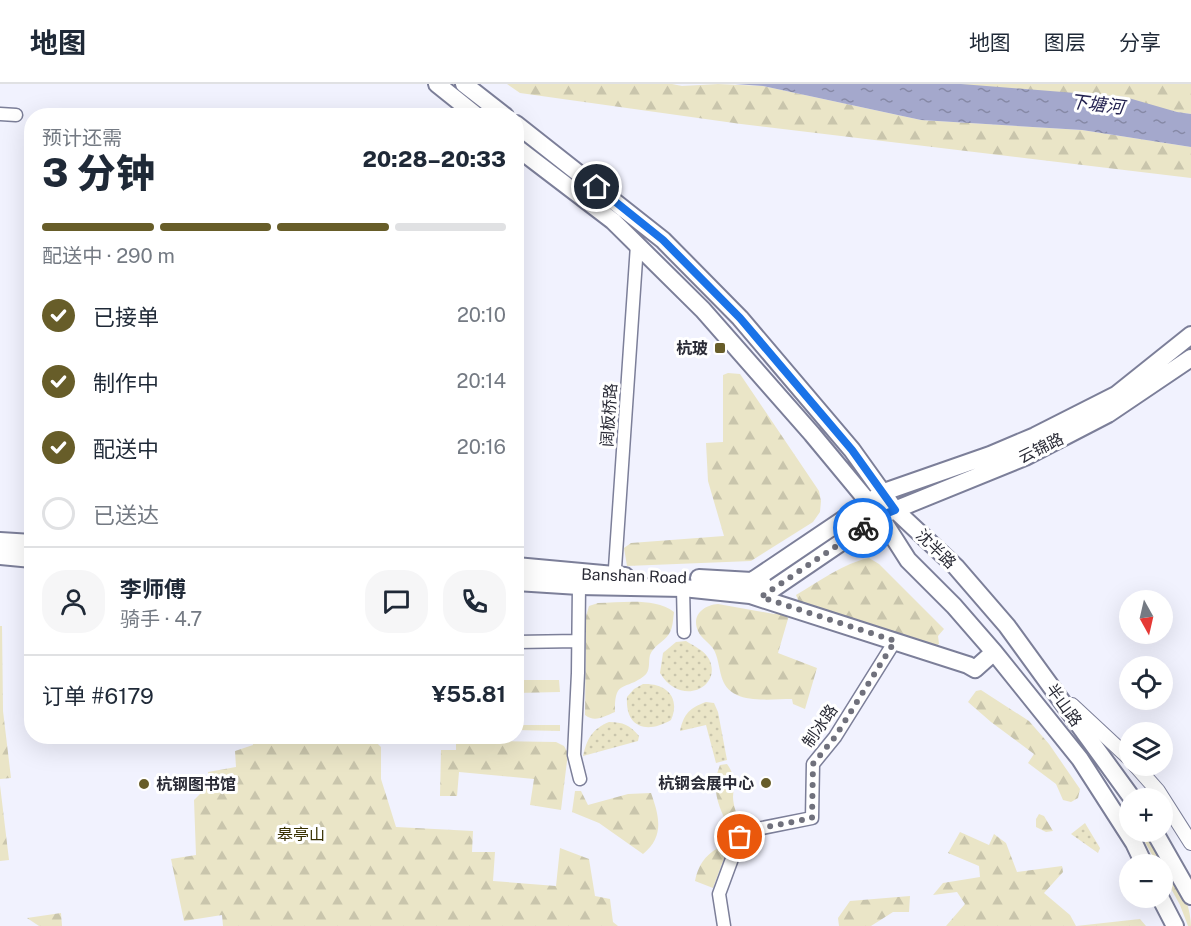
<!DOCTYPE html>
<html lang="zh">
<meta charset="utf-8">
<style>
:root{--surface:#fff;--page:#f6f6f7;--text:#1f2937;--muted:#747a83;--line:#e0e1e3;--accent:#675d29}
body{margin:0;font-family:"Public Sans","Noto Sans SC",sans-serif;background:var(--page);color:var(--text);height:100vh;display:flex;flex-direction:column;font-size:22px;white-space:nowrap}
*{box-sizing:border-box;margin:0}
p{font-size:20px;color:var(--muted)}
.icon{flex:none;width:33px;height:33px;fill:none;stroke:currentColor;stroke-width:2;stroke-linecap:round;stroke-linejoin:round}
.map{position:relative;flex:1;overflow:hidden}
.details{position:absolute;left:24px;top:24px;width:500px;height:636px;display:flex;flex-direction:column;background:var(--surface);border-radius:24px;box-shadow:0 6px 24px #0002}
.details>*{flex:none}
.needle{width:39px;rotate:172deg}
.tools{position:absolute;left:1119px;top:506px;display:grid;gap:12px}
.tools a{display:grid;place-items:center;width:54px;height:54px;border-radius:50%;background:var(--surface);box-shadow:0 6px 24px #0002;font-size:30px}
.pin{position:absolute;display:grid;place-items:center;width:51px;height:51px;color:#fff;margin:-26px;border:3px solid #fff;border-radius:50%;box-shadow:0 2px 6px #0007}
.courier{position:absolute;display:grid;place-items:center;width:60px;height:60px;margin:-30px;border:4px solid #1a73e8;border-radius:50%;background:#fff;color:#222;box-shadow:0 2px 8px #0007}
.headline em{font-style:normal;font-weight:800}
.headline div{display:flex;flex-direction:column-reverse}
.headline{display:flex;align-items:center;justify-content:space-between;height:102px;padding:0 18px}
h1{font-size:39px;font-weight:800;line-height:45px}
.bar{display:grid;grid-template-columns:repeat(4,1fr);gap:9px 6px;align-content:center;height:72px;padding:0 18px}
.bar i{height:8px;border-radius:4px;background:var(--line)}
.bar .active{background:var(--accent)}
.bar p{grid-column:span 4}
.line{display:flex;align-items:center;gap:15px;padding:0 18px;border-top:2px solid var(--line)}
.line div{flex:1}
.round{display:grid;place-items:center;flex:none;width:63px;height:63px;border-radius:24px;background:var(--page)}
ol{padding:0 18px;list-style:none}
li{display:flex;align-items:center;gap:18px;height:66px}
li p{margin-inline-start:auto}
li .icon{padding:6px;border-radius:50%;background:var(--accent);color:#fff;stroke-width:4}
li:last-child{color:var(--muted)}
li i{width:33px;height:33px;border:3px solid var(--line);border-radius:50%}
header{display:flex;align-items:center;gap:36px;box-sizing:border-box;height:84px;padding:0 30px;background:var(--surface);border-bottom:2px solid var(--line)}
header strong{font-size:28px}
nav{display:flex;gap:33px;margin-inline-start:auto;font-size:21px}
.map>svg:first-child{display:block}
.grass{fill:url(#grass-dots)}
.forest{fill:url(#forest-firs)}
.water{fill:url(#water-ripples)}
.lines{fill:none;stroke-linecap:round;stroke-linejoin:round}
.minor-casing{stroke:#7c7f99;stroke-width:15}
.tertiary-casing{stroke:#7c7f99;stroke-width:16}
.secondary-casing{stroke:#7c7f99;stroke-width:20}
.minor{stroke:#fff;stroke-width:12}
.tertiary{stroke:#fff;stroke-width:14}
.secondary{stroke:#fff;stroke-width:16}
.done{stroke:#70717c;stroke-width:6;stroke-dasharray:0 10.8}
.route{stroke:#1a73e8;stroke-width:8}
.poi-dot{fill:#675d29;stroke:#fff;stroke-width:2}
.labels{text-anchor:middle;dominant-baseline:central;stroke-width:6;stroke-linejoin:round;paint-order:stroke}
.poi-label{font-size:16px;font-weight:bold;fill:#2a2b36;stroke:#fff;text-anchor:end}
.street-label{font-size:16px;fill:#2a2b36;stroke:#fff}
.park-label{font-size:16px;fill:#383000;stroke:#fff}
.water-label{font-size:18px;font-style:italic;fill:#242351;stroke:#fff}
</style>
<header>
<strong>地图</strong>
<nav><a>地图</a><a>图层</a><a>分享</a></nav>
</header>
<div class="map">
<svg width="1191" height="842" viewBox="0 0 1191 842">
<defs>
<pattern id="grass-dots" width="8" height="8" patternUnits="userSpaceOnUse" patternTransform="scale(1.5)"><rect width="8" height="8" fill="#eae5c7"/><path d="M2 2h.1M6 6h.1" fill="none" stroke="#c9c5ac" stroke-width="1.8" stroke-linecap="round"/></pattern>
<pattern id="forest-firs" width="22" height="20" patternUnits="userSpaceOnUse" patternTransform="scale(1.5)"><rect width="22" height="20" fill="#eae5c7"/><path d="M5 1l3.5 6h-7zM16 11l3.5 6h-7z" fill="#c9c5ac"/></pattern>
<pattern id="water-ripples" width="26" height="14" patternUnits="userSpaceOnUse" patternTransform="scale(1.5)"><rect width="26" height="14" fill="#a4a8cc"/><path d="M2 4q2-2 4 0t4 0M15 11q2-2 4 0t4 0" fill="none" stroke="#8689a6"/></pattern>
</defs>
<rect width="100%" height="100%" fill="#f1f2fe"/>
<path class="grass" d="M686 557C694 562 705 567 709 575 723 603 681 624 660 589L663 569 676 558Z
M643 600C666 599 681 613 671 636 647 650 625 644 627 613L634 605Z
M706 618 714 619 718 628 727 676 716 679 706 641 680 647C684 629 690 624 706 618Z
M609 638C623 638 630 641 639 652L638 657 583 672C587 655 592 645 609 638Z
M1085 739 1100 764 1098 769 1071 750Z"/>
<path class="forest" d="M507 0H672L682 2 718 0 763 2 921 36 1082 46 1191 63V94L741 40 520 9Z
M956 0H1191V30L1177 28Z
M728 289 740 290 819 407 821 417 820 428 813 438 751 477 627 482 624 464 631 459 724 452 708 397 706 359 723 358V291Z
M869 474 879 480 944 545 938 552 939 560 933 564 799 518 796 511C818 498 844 479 869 474Z
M598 519C622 519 654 513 674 528 673 535 673 544 669 550 664 558 654 561 650 571 648 578 651 587 644 592 625 607 614 595 615 628 605 632 595 639 585 631L586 532 589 522Z
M718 520 774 530 783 527 790 528 778 569 817 584 805 625 793 620 792 615C776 615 752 618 737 611 718 602 722 585 715 568 712 560 701 555 698 547 691 531 704 521 718 520Z
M0 542H2L3 627 11 694 0 695Z
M516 596H559L560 608 516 609Z
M981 606 1029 637 1049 660 1080 705 1078 714 1071 718 1063 716 1056 700 1028 679 1034 670 991 638 968 618 976 607Z
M516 641H560V647L516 646Z
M252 653H371L381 663V695L396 743 473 747 472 768H495L493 797 556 802 560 764 589 775 595 812 610 815 613 838 618 842H223L222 831 184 837 171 775 196 771 194 716 209 701 208 688 236 683 235 667 253 661Z
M456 653H480L489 657 556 658 564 662 568 669 561 726 530 721 534 695 459 688 457 712H440L441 666H456Z
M727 680C736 693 734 698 733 713 733 722 738 733 740 742L729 744C719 723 710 705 720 681Z
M0 701 9 776 0 777Z
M575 707H581L588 721 628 710 651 709C659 731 665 753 643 770L599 739 572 728Z
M1039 730 1044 732 1053 747 1046 748 1036 743V735Z
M1139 747H1146C1163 773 1191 810 1191 842H1188L1180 821 1163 790 1162 780H1157Z
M960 748 989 761 994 750 1006 759 1017 788 1062 782 1063 788 1044 809 1070 831 1076 842 1140 835 1146 842H946L965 820 957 808 933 811 943 799 980 793 979 782 948 769Z
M718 764 726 769 713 804 695 797C698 782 704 772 718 764Z
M910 812 909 828H893L871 842H839L838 834 850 817Z
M61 829 62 842H39L27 834Z"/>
<path class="water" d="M735 0H961L1125 13 1177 28 1191 30V63L1082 46 921 36 763 2Z"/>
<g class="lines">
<defs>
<path id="minor" d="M0 30 16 31
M614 499 637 161
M579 502 578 589 574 671 580 695
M683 504 684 548
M516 558 578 557
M724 842 719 810 740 753 752 746 812 734 813 680 835 653 895 557"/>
<path id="tertiary" d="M1072 621 1130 675
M1135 681 1158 707 1191 759"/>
<path id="secondary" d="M437 0 477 32
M464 0 505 32
M516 40 663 156 740 234 852 366 895 426 956 483 1007 542 1132 714
M516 63 613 137 703 226 812 350 880 432 908 476 954 522 994 568 1080 675 1134 759 1144 780
M0 457 32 459
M0 472 32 475
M516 482 625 492
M699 494 752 497 763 500
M516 498 579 502 683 504 750 511 968 581 975 585 994 568
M750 511 752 497 884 408 990 371 1035 352 1116 311 1191 251
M761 513 880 432 1025 373 1108 330 1191 274
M1154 747 1191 812
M1160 813 1175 842"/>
</defs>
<use href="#minor" class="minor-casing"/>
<use href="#tertiary" class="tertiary-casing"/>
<use href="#secondary" class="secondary-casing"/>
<use href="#minor" class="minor"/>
<use href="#tertiary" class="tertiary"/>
<use href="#secondary" class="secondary"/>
</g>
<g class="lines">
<path class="done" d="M740 753 752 746 812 734 813 680 835 653 895 557 761 513 863 444"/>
<path class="route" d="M597 103 663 156 740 234 852 366 895 426 880 432 863 444"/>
</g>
<g class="poi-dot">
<rect x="714" y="258" width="12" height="12" rx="3"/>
<circle cx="766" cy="699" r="6"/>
<circle cx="144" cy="700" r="6"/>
</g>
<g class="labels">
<g class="poi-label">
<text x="708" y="264">杭玻</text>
<text x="754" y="699">杭钢会展中心</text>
<text x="156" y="700" text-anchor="start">杭钢图书馆</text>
</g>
<g class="street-label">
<text transform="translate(609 331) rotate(-86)">阔板桥路</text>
<text transform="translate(1041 364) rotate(-26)">云锦路</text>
<text transform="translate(936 465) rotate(44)">沈半路</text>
<text transform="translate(634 492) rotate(2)">Banshan Road</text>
<text transform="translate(1064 621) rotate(54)">半山路</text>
<text transform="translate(820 642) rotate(-55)">制冰路</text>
</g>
<g class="park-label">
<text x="301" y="750">皋亭山</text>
</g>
<g class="water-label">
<text transform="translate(1097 20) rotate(7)">下塘河</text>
</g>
</g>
</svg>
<div class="tools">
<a><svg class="needle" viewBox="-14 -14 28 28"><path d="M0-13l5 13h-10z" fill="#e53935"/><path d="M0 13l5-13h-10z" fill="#747a83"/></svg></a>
<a><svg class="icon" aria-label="locate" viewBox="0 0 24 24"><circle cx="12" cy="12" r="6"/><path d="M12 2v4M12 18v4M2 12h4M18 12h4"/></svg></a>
<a><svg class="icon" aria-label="layers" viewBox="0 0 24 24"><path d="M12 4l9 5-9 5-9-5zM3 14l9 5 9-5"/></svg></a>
<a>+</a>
<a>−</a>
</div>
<div class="pin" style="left:740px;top:753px;background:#ea580c"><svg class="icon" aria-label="bag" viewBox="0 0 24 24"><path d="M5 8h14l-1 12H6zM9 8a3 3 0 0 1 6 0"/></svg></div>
<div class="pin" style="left:597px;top:103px;background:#1f2937"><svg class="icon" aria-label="home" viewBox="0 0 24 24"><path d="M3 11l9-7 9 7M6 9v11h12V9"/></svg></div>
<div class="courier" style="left:863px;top:444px"><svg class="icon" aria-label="bike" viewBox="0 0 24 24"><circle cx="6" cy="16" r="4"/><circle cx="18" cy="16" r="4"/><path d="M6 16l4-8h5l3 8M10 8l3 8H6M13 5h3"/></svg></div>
<section class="details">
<div class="headline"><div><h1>3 分钟</h1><p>预计还需</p></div><em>20:28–20:33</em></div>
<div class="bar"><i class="active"></i><i class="active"></i><i class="active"></i><i></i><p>配送中 · 290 m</p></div>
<ol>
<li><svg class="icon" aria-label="check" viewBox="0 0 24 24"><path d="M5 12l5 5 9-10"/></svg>已接单<p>20:10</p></li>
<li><svg class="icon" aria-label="check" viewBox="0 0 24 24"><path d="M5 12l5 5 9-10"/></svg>制作中<p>20:14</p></li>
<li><svg class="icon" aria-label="check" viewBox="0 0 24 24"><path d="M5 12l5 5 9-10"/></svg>配送中<p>20:16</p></li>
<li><i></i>已送达</li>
</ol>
<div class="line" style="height:108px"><a class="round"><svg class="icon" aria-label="person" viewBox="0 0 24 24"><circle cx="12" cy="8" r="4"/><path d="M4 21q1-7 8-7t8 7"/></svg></a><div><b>李师傅</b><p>骑手 · 4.7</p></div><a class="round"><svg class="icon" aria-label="chat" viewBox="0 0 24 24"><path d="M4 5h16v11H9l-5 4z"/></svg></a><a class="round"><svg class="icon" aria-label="phone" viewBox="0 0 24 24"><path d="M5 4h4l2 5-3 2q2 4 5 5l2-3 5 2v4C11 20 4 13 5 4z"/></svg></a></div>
<div class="line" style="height:78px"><div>订单 #6179</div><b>¥55.81</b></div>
</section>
</div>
